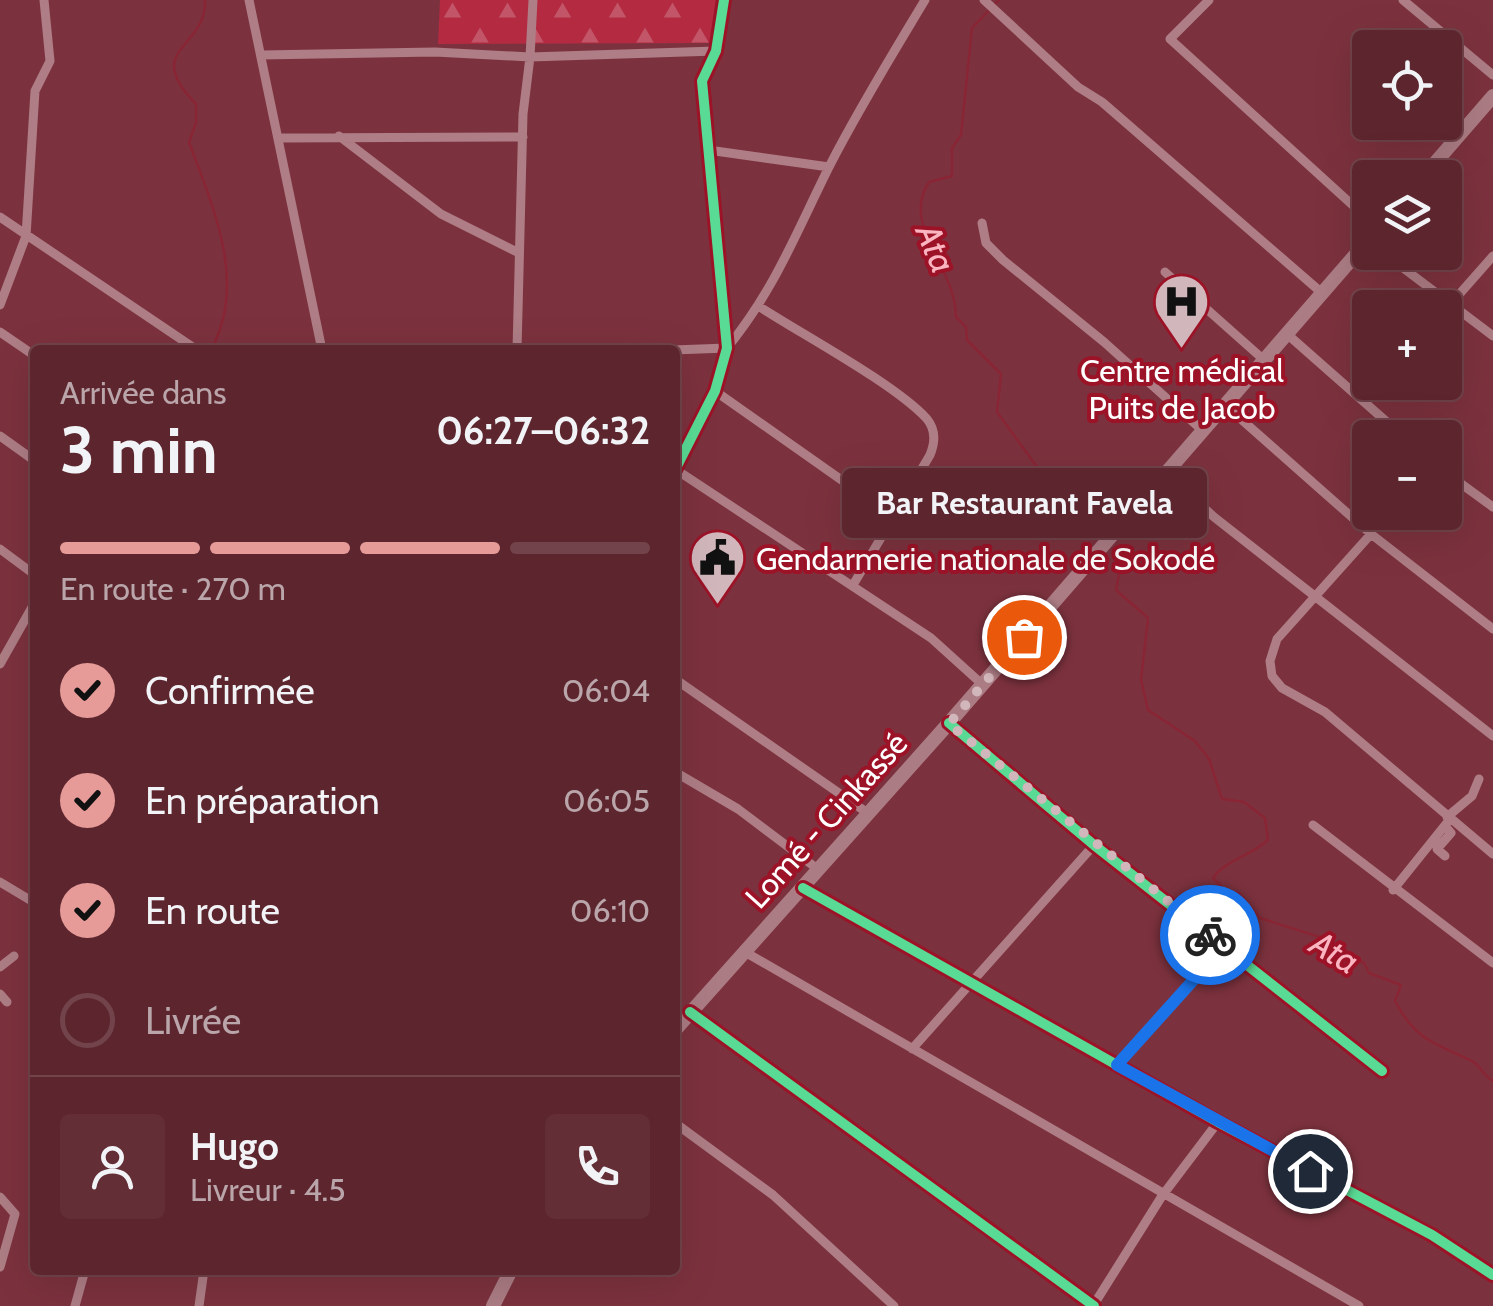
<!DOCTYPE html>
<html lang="fr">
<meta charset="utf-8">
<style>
:root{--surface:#5d262e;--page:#632e36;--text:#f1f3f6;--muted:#b9a5aa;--line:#72434a;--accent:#e69b98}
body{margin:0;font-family:Cabin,sans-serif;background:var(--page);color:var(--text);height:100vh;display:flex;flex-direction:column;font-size:38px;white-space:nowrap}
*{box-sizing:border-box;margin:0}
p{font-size:32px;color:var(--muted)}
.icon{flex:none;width:55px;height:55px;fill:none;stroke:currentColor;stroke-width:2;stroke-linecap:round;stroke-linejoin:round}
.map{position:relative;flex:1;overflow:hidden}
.drawer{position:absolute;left:30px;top:345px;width:650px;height:930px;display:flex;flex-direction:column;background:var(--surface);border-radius:10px;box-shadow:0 10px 40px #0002,0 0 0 2px var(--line)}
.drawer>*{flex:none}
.controls{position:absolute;left:1352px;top:30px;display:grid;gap:20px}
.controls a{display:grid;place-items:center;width:110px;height:110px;border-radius:10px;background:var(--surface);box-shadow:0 10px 40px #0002,0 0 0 2px var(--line);font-size:50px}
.pin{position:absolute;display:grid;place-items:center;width:85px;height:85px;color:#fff;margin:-42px;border:5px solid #fff;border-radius:50%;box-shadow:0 2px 10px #0007}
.courier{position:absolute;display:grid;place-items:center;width:100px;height:100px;margin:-50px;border:8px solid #1a73e8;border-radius:50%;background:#fff;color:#222;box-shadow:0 2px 12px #0007}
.bubble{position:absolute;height:70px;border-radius:10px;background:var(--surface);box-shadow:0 10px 40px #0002,0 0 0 2px var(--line);font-size:32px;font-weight:700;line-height:70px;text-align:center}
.headline em{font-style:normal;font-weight:700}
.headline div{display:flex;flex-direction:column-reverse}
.headline{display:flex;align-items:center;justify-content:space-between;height:170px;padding:0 30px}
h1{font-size:65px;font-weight:700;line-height:75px}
.bar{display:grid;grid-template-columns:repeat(4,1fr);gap:15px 10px;align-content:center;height:120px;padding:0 30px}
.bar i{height:12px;border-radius:8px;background:var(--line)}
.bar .on{background:var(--accent)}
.bar p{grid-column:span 4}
.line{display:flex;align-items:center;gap:25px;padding:0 30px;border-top:2px solid var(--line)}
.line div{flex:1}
.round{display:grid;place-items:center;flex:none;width:105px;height:105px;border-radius:10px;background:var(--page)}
ol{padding:0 30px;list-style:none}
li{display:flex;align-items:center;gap:30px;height:110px}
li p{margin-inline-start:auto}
li .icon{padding:10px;border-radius:50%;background:var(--accent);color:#111;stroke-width:4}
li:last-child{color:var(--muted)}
li i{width:55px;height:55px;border:5px solid var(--line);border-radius:50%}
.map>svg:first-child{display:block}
.forest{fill:url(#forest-firs)}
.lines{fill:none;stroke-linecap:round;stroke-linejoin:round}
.stream{stroke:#892534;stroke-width:2.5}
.minor{stroke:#ae7d85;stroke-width:9}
.trunk{stroke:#ac7c84;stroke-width:14}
.cycleway-casing{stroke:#9c1328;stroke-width:16}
.cycleway{stroke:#5adb95;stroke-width:10}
.done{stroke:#d1b7bb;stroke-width:10;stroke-dasharray:0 18}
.route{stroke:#1a73e8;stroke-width:12}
.labels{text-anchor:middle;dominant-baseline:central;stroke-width:8;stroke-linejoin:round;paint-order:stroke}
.poi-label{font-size:32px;fill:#fff;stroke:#9c1328}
.street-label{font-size:32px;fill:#fff;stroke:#9c1328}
.water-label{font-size:35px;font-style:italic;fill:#fab5c1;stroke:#9c1328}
</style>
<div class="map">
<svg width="1493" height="1306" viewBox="0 0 1493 1306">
<defs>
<pattern id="forest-firs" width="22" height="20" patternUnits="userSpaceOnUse" patternTransform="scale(2.5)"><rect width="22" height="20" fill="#b32a41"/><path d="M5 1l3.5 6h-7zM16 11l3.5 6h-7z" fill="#c25567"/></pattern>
</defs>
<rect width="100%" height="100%" fill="#7c323e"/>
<path class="forest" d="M440 0H716L710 43 438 44Z"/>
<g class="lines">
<path class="stream" d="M205 0C207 49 141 48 196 104V123L189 142C213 207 247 281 212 348
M999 0 972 28 961 135 952 148V176L929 182C900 225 956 267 956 317L966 327 967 340 1001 374 997 412 1050 485 1101 533
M1113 549 1120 569 1116 590 1148 618 1141 680 1148 710 1195 741 1209 759 1222 799 1244 802 1265 818 1268 840C1251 856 1225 860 1213 878L1224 889 1240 894 1260 918 1329 940 1339 951 1364 963 1369 973 1401 985 1395 1001C1416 1040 1432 1042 1470 1060 1480 1064 1483 1076 1493 1081"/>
<path class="minor" d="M249 0 322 350
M984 0 1078 87 1102 102 1322 293
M1209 0 1170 39 1370 221
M1403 0 1493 75
M261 55 435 52 530 57 533 0
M339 136 441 214 519 253
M279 138 523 137
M708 150 829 167
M0 217 197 350
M982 223 986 243 1003 260 1104 342 1203 431
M1382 252 1493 336
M1165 272 1264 360
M0 305 26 236 35 91 50 61 44 0
M760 307C803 335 895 384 927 419 936 430 935 443 930 455L853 585
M1448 307 1493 256
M0 332 35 356
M1287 334 1405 438
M517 350 523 114 530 57 716 51
M673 350 727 348C775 289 796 233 829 167 858 110 892 55 925 0
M715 391 894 517
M1225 405 1371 534 1493 629
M0 436 35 461
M675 469 931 638 983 685
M675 470 715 391 727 348 702 81 716 51 724 0
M1445 472 1493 507
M1166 473 1214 517 1493 736
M1371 534 1277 639 1270 661 1272 676 1282 688 1325 712 1493 854
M0 549 35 575
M0 664 35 602
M675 679 869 814
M949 723 1094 845 1382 1071
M675 772 738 809 819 870
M1447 817 1472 796 1479 779
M1313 825 1493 963
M1445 826 1451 833 1437 849 1445 856
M0 882 35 903
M803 888 1218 1122 1432 1235 1493 1275
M1393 890 1450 819
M745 952 1359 1306
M0 967 14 956
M0 994 7 1002
M690 1012 1094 1306
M912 1049 1094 845
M1117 1065 1223 946
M675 1123 773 1195 894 1306
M0 1197 15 1214 0 1267
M75 1306 85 1270
M199 1306 204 1270
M1093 1306 1162 1196 1218 1122"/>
<path class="trunk" d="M1422 178 1493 96
M675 1030 949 723 1370 238
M493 1306 511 1270"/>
<defs>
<path id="cycleway" d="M675 470 715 391 727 348 702 81 716 51 724 0
M949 723 1094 845 1382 1071
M803 888 1218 1122 1432 1235 1493 1275
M690 1012 1094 1306"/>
</defs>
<use href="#cycleway" class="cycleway-casing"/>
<use href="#cycleway" class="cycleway"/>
</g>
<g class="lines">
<path class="done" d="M1024 637 949 724 1210 935"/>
<path class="route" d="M1210 935 1224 946 1117 1065 1310 1171"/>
</g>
<defs>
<symbol id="hospital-pin" viewBox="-11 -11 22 30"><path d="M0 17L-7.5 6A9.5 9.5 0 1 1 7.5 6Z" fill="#d1b7bb" stroke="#9c1328"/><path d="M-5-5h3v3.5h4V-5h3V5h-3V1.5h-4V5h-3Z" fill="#111"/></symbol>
<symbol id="civic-pin" viewBox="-11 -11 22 30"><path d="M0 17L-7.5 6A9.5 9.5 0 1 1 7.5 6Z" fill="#d1b7bb" stroke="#9c1328"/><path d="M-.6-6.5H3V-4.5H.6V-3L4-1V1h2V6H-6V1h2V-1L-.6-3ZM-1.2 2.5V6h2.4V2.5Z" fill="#111"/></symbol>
</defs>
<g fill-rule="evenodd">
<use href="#hospital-pin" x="1150" y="270" width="63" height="86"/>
<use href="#civic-pin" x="686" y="526" width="63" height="86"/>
</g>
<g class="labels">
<g class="poi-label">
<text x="1182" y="370">Centre médical<tspan x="1182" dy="37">Puits de Jacob</tspan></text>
<text x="756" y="558" text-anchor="start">Gendarmerie nationale de Sokodé</text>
</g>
<g class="street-label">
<text transform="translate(826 820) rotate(-48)">Lomé - Cinkassé</text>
</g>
<g class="water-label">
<text transform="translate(936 248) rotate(67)">Ata</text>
<text transform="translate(1335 952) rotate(31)">Ata</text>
</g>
</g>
</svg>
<div class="controls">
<a><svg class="icon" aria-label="locate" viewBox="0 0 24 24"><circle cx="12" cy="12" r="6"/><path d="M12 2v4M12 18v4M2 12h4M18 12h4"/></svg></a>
<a><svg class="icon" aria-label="layers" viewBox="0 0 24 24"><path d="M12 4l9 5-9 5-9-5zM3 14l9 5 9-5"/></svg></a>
<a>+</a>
<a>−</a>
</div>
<div class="pin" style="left:1024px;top:637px;background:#ea580c"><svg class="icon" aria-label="bag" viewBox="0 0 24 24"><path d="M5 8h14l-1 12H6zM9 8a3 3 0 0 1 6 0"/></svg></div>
<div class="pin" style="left:1310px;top:1171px;background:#1f2937"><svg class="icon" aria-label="home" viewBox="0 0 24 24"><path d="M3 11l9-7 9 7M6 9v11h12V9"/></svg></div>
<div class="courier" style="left:1210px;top:935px"><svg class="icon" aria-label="bike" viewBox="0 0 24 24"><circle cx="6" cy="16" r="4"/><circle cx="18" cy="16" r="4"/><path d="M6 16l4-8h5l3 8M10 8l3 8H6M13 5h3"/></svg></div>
<div class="bubble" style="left:842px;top:468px;width:365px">Bar Restaurant Favela</div>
<section class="drawer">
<div class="headline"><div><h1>3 min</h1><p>Arrivée dans</p></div><em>06:27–06:32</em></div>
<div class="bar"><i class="on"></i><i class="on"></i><i class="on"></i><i></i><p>En route · 270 m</p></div>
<ol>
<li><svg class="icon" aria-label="check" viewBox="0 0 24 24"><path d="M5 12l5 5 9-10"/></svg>Confirmée<p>06:04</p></li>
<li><svg class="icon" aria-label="check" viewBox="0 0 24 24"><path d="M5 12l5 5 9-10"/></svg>En préparation<p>06:05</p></li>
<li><svg class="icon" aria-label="check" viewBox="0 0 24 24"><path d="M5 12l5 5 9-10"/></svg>En route<p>06:10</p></li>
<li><i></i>Livrée</li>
</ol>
<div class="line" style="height:180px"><a class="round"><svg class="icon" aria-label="person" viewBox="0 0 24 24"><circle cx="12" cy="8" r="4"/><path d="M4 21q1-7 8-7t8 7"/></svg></a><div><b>Hugo</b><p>Livreur · 4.5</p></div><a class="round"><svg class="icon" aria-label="phone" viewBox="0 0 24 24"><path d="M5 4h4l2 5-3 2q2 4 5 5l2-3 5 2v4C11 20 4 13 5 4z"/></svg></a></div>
</section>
</div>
